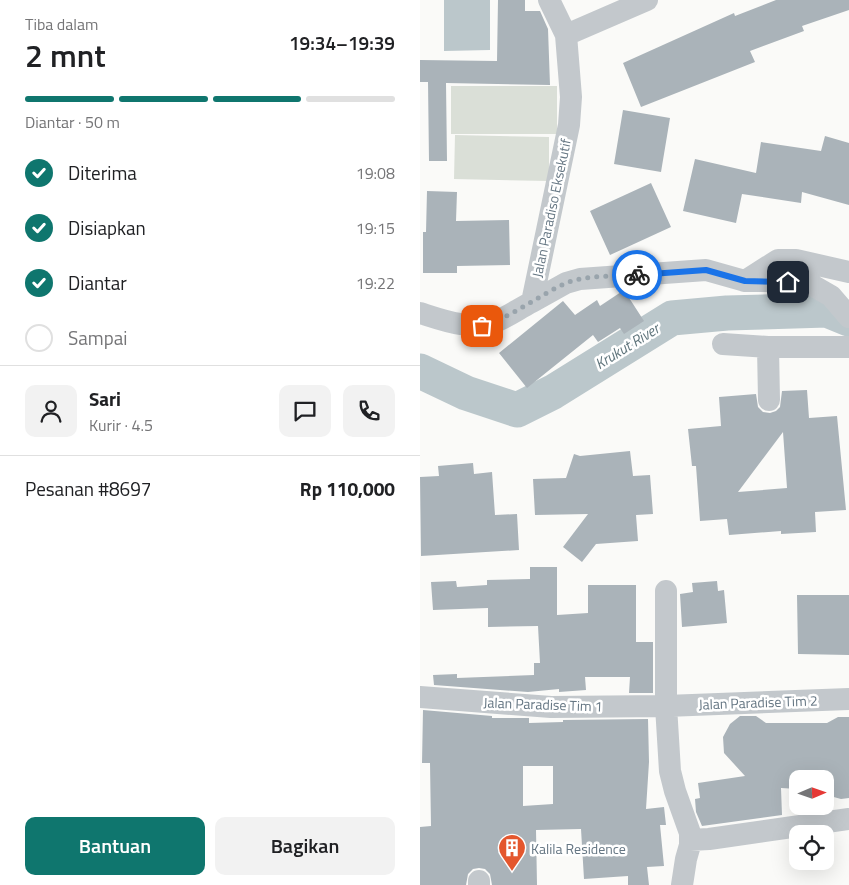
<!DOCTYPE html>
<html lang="id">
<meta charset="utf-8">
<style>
:root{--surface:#fff;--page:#f2f2f2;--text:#202124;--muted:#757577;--line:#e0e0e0;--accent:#0f766e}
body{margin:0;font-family:"Titillium Web",sans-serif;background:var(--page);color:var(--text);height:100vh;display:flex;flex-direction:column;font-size:19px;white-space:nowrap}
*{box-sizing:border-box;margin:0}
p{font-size:16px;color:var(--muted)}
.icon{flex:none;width:28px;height:28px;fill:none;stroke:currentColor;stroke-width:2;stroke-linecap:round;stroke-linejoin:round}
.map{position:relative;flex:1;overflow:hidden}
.drawer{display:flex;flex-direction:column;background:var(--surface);width:420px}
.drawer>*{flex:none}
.needle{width:32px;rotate:88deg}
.fabs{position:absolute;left:369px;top:770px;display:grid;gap:10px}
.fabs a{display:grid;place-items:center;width:45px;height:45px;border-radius:10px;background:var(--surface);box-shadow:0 5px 20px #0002;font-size:25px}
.pin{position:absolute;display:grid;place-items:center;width:42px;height:42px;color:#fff;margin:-21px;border-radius:10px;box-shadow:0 2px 8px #0006}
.courier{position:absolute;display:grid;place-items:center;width:50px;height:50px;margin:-25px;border:4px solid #1a73e8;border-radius:50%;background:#fff;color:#222;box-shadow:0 1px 6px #0007}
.head em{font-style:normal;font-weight:600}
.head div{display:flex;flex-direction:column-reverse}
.head{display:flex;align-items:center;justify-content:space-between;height:85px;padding:0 25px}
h1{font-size:32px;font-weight:600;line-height:38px}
.bar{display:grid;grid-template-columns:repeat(4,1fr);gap:8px 5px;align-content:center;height:60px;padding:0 25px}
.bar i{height:6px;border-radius:4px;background:var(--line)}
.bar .on{background:var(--accent)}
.bar p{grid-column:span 4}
.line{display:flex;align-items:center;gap:12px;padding:0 25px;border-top:1px solid var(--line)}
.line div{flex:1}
.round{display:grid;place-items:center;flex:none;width:52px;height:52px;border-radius:10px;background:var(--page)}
ol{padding:0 25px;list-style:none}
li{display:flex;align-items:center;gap:15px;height:55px}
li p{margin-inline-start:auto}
li .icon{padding:5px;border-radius:50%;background:var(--accent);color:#fff;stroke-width:4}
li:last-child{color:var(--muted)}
li i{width:28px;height:28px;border:2px solid var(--line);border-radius:50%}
.cta{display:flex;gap:10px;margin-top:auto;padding:10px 25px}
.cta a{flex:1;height:58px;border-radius:10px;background:var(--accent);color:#fff;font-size:20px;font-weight:600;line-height:58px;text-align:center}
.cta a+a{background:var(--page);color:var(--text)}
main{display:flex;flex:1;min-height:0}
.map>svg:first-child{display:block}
.green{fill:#dadfd7}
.water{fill:#bbc7cb}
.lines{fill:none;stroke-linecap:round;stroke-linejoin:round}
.river{stroke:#bbc7cb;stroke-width:35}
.building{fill:#aab3b9;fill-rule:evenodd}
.minor{stroke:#c3c8cc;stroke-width:22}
.done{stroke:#99a4ac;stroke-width:5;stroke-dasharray:0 9}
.route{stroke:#1a73e8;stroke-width:6}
.labels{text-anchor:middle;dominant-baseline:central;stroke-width:5;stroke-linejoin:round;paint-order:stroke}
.street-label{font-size:14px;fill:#657683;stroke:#fff}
.poi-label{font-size:14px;fill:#657683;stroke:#fff;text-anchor:start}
.water-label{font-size:15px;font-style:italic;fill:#60757c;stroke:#fff}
</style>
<main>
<section class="drawer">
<div class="head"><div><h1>2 mnt</h1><p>Tiba dalam</p></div><em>19:34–19:39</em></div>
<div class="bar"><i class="on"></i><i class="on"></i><i class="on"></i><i></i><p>Diantar · 50 m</p></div>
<ol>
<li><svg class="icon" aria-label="check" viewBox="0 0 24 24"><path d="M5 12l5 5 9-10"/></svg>Diterima<p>19:08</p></li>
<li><svg class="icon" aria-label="check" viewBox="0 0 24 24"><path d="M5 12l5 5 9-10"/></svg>Disiapkan<p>19:15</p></li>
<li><svg class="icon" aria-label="check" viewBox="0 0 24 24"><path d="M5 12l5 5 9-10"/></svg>Diantar<p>19:22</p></li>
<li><i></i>Sampai</li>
</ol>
<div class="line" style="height:90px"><a class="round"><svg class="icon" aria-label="person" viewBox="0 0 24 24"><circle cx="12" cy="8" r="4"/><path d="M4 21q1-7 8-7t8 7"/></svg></a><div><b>Sari</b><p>Kurir · 4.5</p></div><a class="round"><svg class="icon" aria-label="chat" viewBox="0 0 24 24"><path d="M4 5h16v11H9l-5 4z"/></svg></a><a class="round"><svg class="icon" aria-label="phone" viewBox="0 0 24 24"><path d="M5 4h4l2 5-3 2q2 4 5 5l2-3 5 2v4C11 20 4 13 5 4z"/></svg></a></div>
<div class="line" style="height:65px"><div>Pesanan #8697</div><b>Rp 110,000</b></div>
<div class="cta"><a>Bantuan</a><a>Bagikan</a></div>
</section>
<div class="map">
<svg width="429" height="885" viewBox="0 0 429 885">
<rect width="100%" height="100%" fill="#fafaf8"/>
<path class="green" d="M31 86H137V134H31Z
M35 135 129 137V181L34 179Z"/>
<path class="water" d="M24 0H70V50L24 51Z"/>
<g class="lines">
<path class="river" d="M0 371 46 393 97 410 133 392 252 318 307 313 407 310 429 319"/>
</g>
<path class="building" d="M78 0H105V11H120L128 29 130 85 26 83 27 161H9L8 82H0V60L77 61Z
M356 0H429V10L382 26 384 31 330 51 335 62 221 107 203 63 314 13 315 16Z
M203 110 250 118 241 172 194 164Z
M405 136 429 143V205L382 192 381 203 322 194 316 223 263 211 275 159 336 173 341 142 401 151Z
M231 183 251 227 190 255 170 211Z
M7 191 37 192 36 221 89 220 90 265 37 266V273H3V232H6Z
M204 290 224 321 204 334 200 328 178 342 173 335 107 388 79 353 143 301 155 315 177 300 180 306Z
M387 390 389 418 417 416 426 510 395 512 396 532 361 534V531L309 535 307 519 280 521 276 466H272L268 429 301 426 299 397 336 394 338 407 343 412 350 413 356 411 360 407 362 391ZM363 432 367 488 318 492Z
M210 451 213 476 230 475 233 514 216 515 218 541 176 544 162 562 143 547 168 514 115 515 113 479 146 478 154 454 160 456Z
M53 463 54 474 72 472 75 515 97 514 99 550 1 556 0 477 19 476 18 466Z
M110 567H137V615L168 613V585H216V642H233V693H209L210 677H165L166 690 139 692V689L108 692 14 685 13 675 37 674V678L114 675V663H120L118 626 68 627V608L13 610 11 582 36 581 37 587 67 585V580L110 579Z
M297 581 298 591 304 590 307 623 262 627 260 594 273 592 272 583Z
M377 595H429V655L378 654Z
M3 710 72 716V718H109V723L143 722V720L228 719 229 762 226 809 244 807 246 825H240L244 866 227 867 229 885H208V876L164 879 161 829 116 830 117 885H72L70 874 65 869 59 868 53 869 48 874 46 885H0V827L11 826 10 763H2ZM103 766H133V804L103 806Z
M320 716H336L346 723H407L418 717H429V798L421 799 410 796 405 793V779H383L378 775V789L361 788 362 815 282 826 276 812 275 799 280 798 278 783 325 776 304 753 303 737 310 724Z"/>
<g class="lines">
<path class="minor" d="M146 35 227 0
M325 281 358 260H376L429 272
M112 302 146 283 160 279 286 270 325 281H385L411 296 429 317
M0 313C25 321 51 331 77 321 89 316 100 308 112 302L149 125 151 97 146 35 129 0
M303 344 348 347
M349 400 348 347H429
M246 591V706L250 771 255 791 270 833V845L266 859 262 885
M0 697 131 707 246 706 429 699
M270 840 289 839 429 819
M59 885V881"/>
</g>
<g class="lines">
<path class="done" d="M62 326C92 317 116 297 144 284 166 274 194 277 217 275"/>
<path class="route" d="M217 275 286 270 325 281 368 282"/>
</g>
<defs>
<symbol id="building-pin" viewBox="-11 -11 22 30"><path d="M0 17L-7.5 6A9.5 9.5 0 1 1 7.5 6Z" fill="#e4572e" stroke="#fff"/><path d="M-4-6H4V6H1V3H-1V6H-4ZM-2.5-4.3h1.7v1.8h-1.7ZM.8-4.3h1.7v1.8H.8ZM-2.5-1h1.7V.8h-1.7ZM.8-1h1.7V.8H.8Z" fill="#fff"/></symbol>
</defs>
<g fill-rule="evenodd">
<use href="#building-pin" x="76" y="832" width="32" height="43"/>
</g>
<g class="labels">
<g class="street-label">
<text transform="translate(131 208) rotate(-78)">Jalan Paradiso Eksekutif</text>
<text transform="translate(338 702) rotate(-2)">Jalan Paradise Tim 2</text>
<text transform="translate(123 704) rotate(2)">Jalan Paradise Tim 1</text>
</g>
<g class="poi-label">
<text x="111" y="848">Kalila Residence</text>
</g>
<g class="water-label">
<text transform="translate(207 346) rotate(-32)">Krukut River</text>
</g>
</g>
</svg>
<div class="fabs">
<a><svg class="needle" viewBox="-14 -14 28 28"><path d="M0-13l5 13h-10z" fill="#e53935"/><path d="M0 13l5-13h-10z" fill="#757577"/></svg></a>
<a><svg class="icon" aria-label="locate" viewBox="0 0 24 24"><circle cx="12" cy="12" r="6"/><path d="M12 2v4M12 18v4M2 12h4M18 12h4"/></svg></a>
</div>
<div class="pin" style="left:62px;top:326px;background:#ea580c"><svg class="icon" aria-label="bag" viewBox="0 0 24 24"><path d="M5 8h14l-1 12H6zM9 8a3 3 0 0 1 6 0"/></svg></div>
<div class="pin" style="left:368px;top:282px;background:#1f2937"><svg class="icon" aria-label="home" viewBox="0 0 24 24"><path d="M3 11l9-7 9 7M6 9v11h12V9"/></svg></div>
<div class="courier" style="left:217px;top:275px"><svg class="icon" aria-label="bike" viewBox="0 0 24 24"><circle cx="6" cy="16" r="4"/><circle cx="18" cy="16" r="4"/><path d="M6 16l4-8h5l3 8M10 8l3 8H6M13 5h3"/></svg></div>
</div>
</main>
